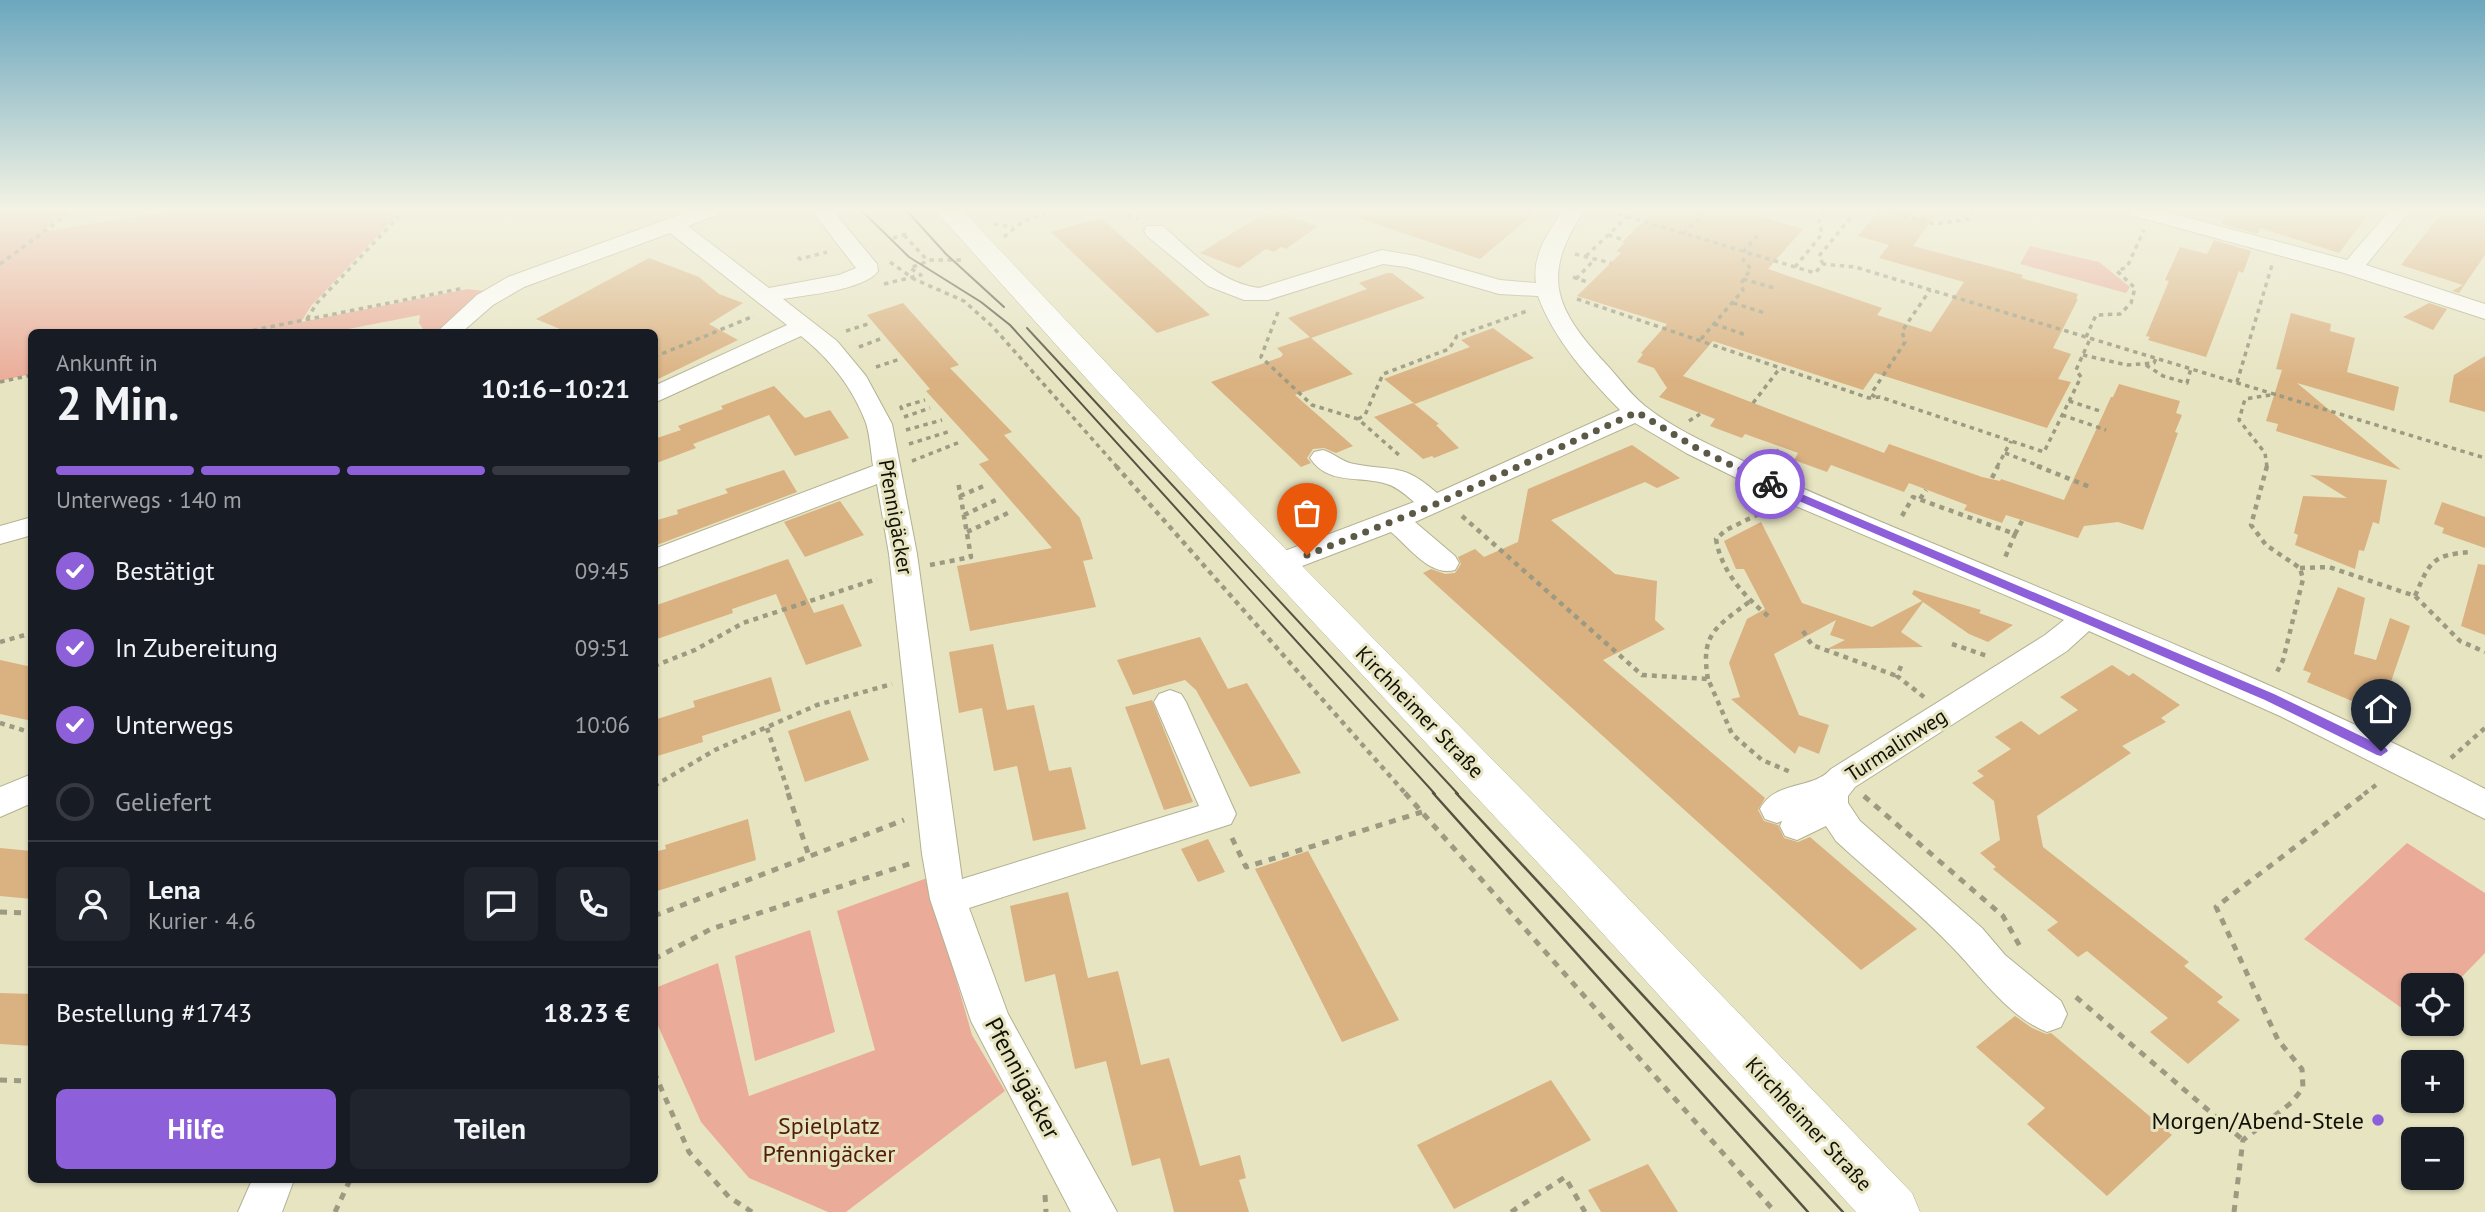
<!DOCTYPE html>
<html lang="de">
<meta charset="utf-8">
<style>
:root{--surface:#171b24;--page:#20242c;--text:#f1f3f6;--muted:#9ea1a6;--line:#363941;--accent:#8d60da}
body{margin:0;font-family:"PT Sans",sans-serif;background:var(--page);color:var(--text);height:100vh;display:flex;flex-direction:column;font-size:26px;white-space:nowrap}
*{box-sizing:border-box;margin:0}
p{font-size:23px;color:var(--muted)}
.icon{flex:none;width:38px;height:38px;fill:none;stroke:currentColor;stroke-width:2;stroke-linecap:round;stroke-linejoin:round}
.map{position:relative;flex:1;overflow:hidden}
.side{position:absolute;left:28px;top:329px;width:630px;height:854px;display:flex;flex-direction:column;background:var(--surface);border-radius:10px;box-shadow:0 2px 5px #0004}
.side>*{flex:none}
.fabs{position:absolute;left:2401px;top:973px;display:grid;gap:14px}
.fabs a{display:grid;place-items:center;width:63px;height:63px;border-radius:10px;background:var(--surface);box-shadow:0 2px 5px #0004;font-size:35px}
.pin{position:absolute;display:grid;place-items:center;width:60px;height:60px;color:#fff;margin:-72px -30px;border-radius:50% 50% 50% 0;rotate:-45deg;box-shadow:0 0 7px #0007}
.pin .icon{rotate:45deg}
.courier{position:absolute;display:grid;place-items:center;width:70px;height:70px;margin:-35px;border:5px solid #8d60da;border-radius:50%;background:#fff;color:#222;box-shadow:0 2px 9px #0007}
.summary em{font-style:normal;font-weight:700}
.summary div{display:flex;flex-direction:column-reverse}
.summary{display:flex;align-items:center;justify-content:space-between;height:119px;padding:0 28px}
h1{font-size:46px;font-weight:700;line-height:52px}
.bar{display:grid;grid-template-columns:repeat(4,1fr);gap:10px 7px;align-content:center;height:84px;padding:0 28px}
.bar i{height:9px;border-radius:5px;background:var(--line)}
.bar .on{background:var(--accent)}
.bar p{grid-column:span 4}
.line{display:flex;align-items:center;gap:18px;padding:0 28px;border-top:2px solid var(--line)}
.line div{flex:1}
.round{display:grid;place-items:center;flex:none;width:74px;height:74px;border-radius:10px;background:var(--page)}
ol{padding:0 28px;list-style:none}
li{display:flex;align-items:center;gap:21px;height:77px}
li p{margin-inline-start:auto}
li .icon{padding:7px;border-radius:50%;background:var(--accent);color:#fff;stroke-width:4}
li:last-child{color:var(--muted)}
li i{width:38px;height:38px;border:4px solid var(--line);border-radius:50%}
.cta{display:flex;gap:14px;margin-top:auto;padding:14px 28px}
.cta a{flex:1;height:80px;border-radius:10px;background:var(--accent);color:#fff;font-size:28px;font-weight:700;line-height:80px;text-align:center}
.cta a+a{background:var(--page);color:var(--text)}
.map>svg:first-child{display:block}
.green{fill:#eaac99}
.building{fill:#dab181}
.lines{fill:none;stroke-linecap:round;stroke-linejoin:round}
.minor-casing{stroke:#b3b191;stroke-width:2}
.major-casing{stroke:#b3b191;stroke-width:1}
.path-far2{stroke:#9c9a80;stroke-width:3.5;stroke-dasharray:4.5 4.5;stroke-linecap:butt}
.path-far1{stroke:#9c9a80;stroke-width:4.5;stroke-dasharray:5 5;stroke-linecap:butt}
.path{stroke:#9c9a80;stroke-width:5;stroke-dasharray:7 7;stroke-linecap:butt}
.minor{fill:#fff;fill-rule:evenodd}
.major{fill:#fff;fill-rule:evenodd}
.tram-far1{stroke:#545341;stroke-width:2}
.tram{stroke:#545341;stroke-width:2.5}
.route{fill:#8d60da}
.done{stroke:#5c5a47;stroke-width:7;stroke-dasharray:0 12.6}
.poi-dot{fill:#8d60da;stroke:#e7e4c2;stroke-width:2.5}
.labels{text-anchor:middle;dominant-baseline:central;stroke-width:6;stroke-linejoin:round;paint-order:stroke}
.street-label{font-size:21px;fill:#111005;stroke:#e7e4c2}
.near-street-label{font-size:24px;fill:#111005;stroke:#e7e4c2}
.near-poi-label{font-size:24px;fill:#111005;stroke:#e7e4c2;text-anchor:end}
.near-park-label{font-size:24px;fill:#531c0a;stroke:#e7e4c2}
</style>
<div class="map">
<svg width="2485" height="1212" viewBox="0 0 2485 1212">
<rect width="100%" height="100%" fill="#e7e4c2"/>
<path class="green" d="M0 211H69L43 231H48L168 211H410L400 212 311 306 301 322 468 289 484 291 441 331 425 332 419 323 420 315 333 332H32L31 374 0 381Z
M2030 246 2099 262 2130 287 2126 293 2020 264Z
M2407 843 2485 893V953L2452 987 2413 985V1016L2304 939Z
M927 878 972 1035 1005 1091 846 1212H828L749 1178 701 1122 655 1019V988L718 963 749 1096 875 1050 837 911Z
M810 930 835 1032 755 1061 735 956Z"/>
<path class="building" d="M1350 211H1537L1480 259 1349 215Z
M1654 211H1741L1803 229 1768 269 1882 308 1877 315 1931 332 1964 282 1879 258 1889 245 1858 236 1878 211H1938L1913 246 2023 275 2021 278 2078 294 2076 299H2078L2053 348 2071 354 2058 379 2071 382 2047 428 1875 373 1863 390 1713 341 1683 376 1884 453 1889 444 1982 477 2000 481 2001 479 2064 500 2111 397H2113L2119 384 2180 401 2176 413 2182 415 2175 432 2178 433 2143 530 2118 522 2084 526 2078 538 2006 515 2002 523 1964 510 1967 505 1909 483 1904 492 1831 465 1827 472 1794 460 1798 453 1745 434 1742 438 1710 426 1715 419 1659 397 1667 388 1654 368 1637 362 1643 354 1641 353 1667 324 1577 296 1621 253 1616 251 1625 243 1622 242Z
M2222 211H2371L2339 253 2260 228 2258 234 2221 224 2224 217Z
M2451 211H2470L2485 216V255L2459 293 2452 291 2463 285 2401 265 2435 221Z
M1265 213 1275 217 1280 213 1318 226 1286 249 1281 247 1274 252 1266 249 1239 268 1200 253Z
M1101 218 1146 258 1210 315 1157 333 1051 232Z
M2214 240 2251 251 2243 273 2239 271 2206 357 2148 340 2150 337 2146 336 2169 281 2165 280 2180 247 2207 254Z
M649 258 699 277 719 294 743 303 709 324 738 340 654 381V332H567L536 319Z
M1387 273H1392L1425 298 1311 338 1288 318 1367 289 1359 283Z
M903 303 959 365 950 368 1012 432 1004 435 1080 518 1093 559 1083 561 1096 607 970 631 957 566 1052 548 979 464 989 460 926 391 930 389 867 315Z
M2429 303 2447 309 2433 330 2403 317Z
M2291 313 2331 324 2330 331 2355 338 2347 372 2399 387 2394 411 2297 383 2401 470 2276 431 2278 424 2266 421 2282 370 2276 369Z
M1493 328 1534 358 1415 404 1384 379 1470 347 1461 340Z
M1310 337 1353 374 1295 395 1353 446 1336 453 1324 448 1313 449 1307 458 1311 463 1301 467 1211 382 1281 357 1283 354 1277 348Z
M2485 356V412L2449 402 2454 375Z
M774 386 805 418 830 410 849 438 795 456 769 415 693 444 696 448 654 464V439L681 430 678 426 723 409 721 406Z
M1413 403 1439 424 1436 425 1459 448 1434 458 1432 456 1423 459 1374 417Z
M1632 445 1680 478 1657 488 1645 482 1551 520 1615 574 1657 581 1655 620 1665 629 1603 660 1765 798 1758 810 1764 821 1778 825 1784 838 1798 842 1810 837 1917 929 1861 970 1423 573 1431 569 1445 574 1455 573 1461 564 1458 557 1475 549 1484 557 1518 542 1528 489Z
M784 470 797 492 654 546V521L678 514 677 510 728 493 725 489Z
M2310 475 2387 480 2379 524 2373 522 2364 551 2359 550 2355 569 2295 545 2298 535 2294 533 2303 496 2347 498Z
M840 501 864 535 805 557 784 522Z
M2442 502 2485 517V548L2442 533 2444 528 2434 524Z
M1761 522 1802 603 1872 627 1922 601 1912 594 1914 590 1981 610 1979 613 2013 625 1988 642 1969 634 1923 602 1901 632 1923 647 1827 649 1845 640 1830 635 1836 620 1774 654 1799 715 1829 725 1819 754 1799 746 1795 754 1731 699 1740 697 1729 663 1747 619 1765 609 1744 569H1736L1724 541Z
M788 559 814 613 843 604 862 646 806 665 776 594 732 609 733 613 654 640V606Z
M2478 564 2485 565V635L2461 626Z
M2338 587 2365 598 2354 654 2376 660 2390 618 2410 626 2383 705 2376 702 2373 710 2307 682 2311 673 2303 670Z
M1200 637 1228 689 1247 683 1301 773 1250 787 1196 690 1185 680 1133 695 1117 660Z
M993 644 1007 710 1034 705 1049 771 1071 767 1086 829 1033 841 1017 766 994 771 982 708 959 713 949 652Z
M0 660 32 667V721L0 714Z
M2112 665 2129 676 2133 673 2180 705 2161 718 2166 722 2122 746 2131 753 2037 816 2043 847 2189 962 2184 966 2223 997 2217 1002 2240 1020 2188 1064 2150 1032 2168 1018 2087 951 2078 957 2047 930 2058 922 1993 869 1996 867 1980 853 2000 840 1994 801 1972 783 1984 776 1977 771 2011 749 1995 737 2021 721 2039 735 2078 710 2060 697Z
M771 677 781 711 702 736 703 742 654 757V720L695 707 693 701Z
M1152 700 1193 802 1164 810 1125 707Z
M850 710 869 760 805 782 788 731Z
M748 819 756 860 654 892V852L666 849 665 845Z
M1208 839 1225 872 1198 882 1181 849Z
M0 848 32 851V899L0 896Z
M1308 851 1399 1020 1342 1042 1255 869Z
M1068 892 1088 978 1118 971 1141 1065 1169 1058 1200 1166 1240 1155 1246 1178 1239 1180 1249 1212H1174L1160 1158 1132 1166 1106 1061 1075 1069 1055 974 1025 982 1010 906Z
M0 993 32 994V1046L0 1044Z
M2015 1016 2032 1028 2046 1034 2051 1033 2172 1135 2107 1196 2027 1124 2045 1108 1976 1047Z
M1551 1080 1591 1140 1454 1209 1417 1145Z
M1648 1164 1678 1212H1601L1588 1190Z"/>
<g class="lines">
<defs>
<path id="minor" d="M690 211H719L716 215 688 226 769 288 839 275 856 268 812 211H833L877 264 878 271C865 290 806 295 783 299L837 341 866 376 892 424 917 554 962 879 1199 806 1154 702 1159 694 1170 690 1181 694 1186 702 1236 814 1231 824 969 908 1008 1014 1117 1212H1071L971 1021 930 899 922 854 889 554 877 484 654 569V549L873 466C871 452 870 436 866 423 853 388 830 359 801 336L654 403V386L787 325 670 233 524 287 493 305 462 332H437L477 295 508 277Z
M1563 211H1584C1540 276 1555 309 1606 364 1619 378 1630 394 1645 406 1674 429 1709 444 1741 460 1808 492 1876 520 1944 548 2127 624 2309 697 2485 789V819L2280 716 2089 631 2067 651 1855 787 1848 796V803L1860 821 1982 928 2005 955 2061 1001 2067 1014 2061 1027 2047 1032C2009 1017 1983 979 1955 950 1918 911 1875 877 1836 841L1826 826 1797 840 1785 836 1780 826 1782 821 1777 823 1765 819 1760 809C1775 780 1813 790 1831 769L2045 635 2064 620 1777 498 1686 453 1635 423 1415 522 1455 556 1459 563 1455 570C1430 577 1409 547 1391 532L1289 571 1279 574 1269 571 1265 564 1269 557 1414 502C1406 495 1397 487 1387 484 1360 475 1328 486 1310 458L1314 452 1323 450C1334 453 1342 462 1354 464 1394 472 1402 462 1437 493L1620 410C1588 377 1554 340 1538 296L1499 294 1406 267 1383 264 1268 300H1244L1208 286 1147 236 1144 231 1147 226H1163C1191 251 1220 283 1259 288L1382 250 1416 256 1500 280 1536 283C1532 255 1548 232 1563 211Z
M2128 211H2162L2347 260 2389 211H2410L2366 265 2485 304V319L2344 273 2131 215Z
M32 517V535L0 544V526Z
M32 774V803L0 817V787Z
M252 1180H294L282 1212H238Z"/>
<path id="major" d="M936 211H963L1195 457 1597 866 1912 1193 1920 1212H1856L1565 892 1094 387Z"/>
</defs>
<use href="#minor" class="minor-casing"/>
<use href="#major" class="major-casing"/>
<path class="path-far2" d="M1120 211 1138 219
M1610 211 1815 273 1823 264 1855 267 2485 458
M1886 211 1935 224 1969 219 1973 211
M994 224 1013 227
M1683 234 1704 213
M904 235 928 261
M1608 235 1624 240
M1004 237 1022 222 1051 211
M893 238 910 233
M1743 252 1757 236
M1575 254 1611 263
M1586 256 1628 216
M798 257 800 259 827 252
M890 262 914 279 964 301 993 327 1117 467
M0 264 72 211
M1823 264 1819 256 1856 211
M1795 267 1822 234 1819 221 1824 211
M1573 277 1590 283
M1576 279 1595 259
M1743 279 1774 288
M884 284 921 275 910 268 931 260H963
M1577 299 1869 398 1880 397 2044 452 2081 377 2076 370 2090 339
M1733 303 1765 313
M1278 312 1261 357 1312 405 1358 419 1399 455
M307 319 317 303 404 211
M1714 324 1746 335
M846 331 868 324
M244 332 464 288
M2086 337 2096 315 2120 314 2131 303 2135 288 2117 271 2127 267 2144 230
M1701 339 1743 290 1741 283 1751 269 1743 260 1749 254
M859 347 880 339
M2083 355 2127 365 2154 363 2156 358
M654 357 754 316
M2146 365 2163 376 2187 383 2191 368
M876 367 900 359
M0 382 32 375
M2237 382 2272 265
M1875 397 1871 394 1905 342 1902 331 1930 290
M2069 401 2103 412
M1753 403 1780 368
M902 410 901 407 925 400
M2062 415 2106 430
M904 417 930 408
M1358 419 1365 415 1383 374 1449 349 1457 336 1527 311
M1689 421 1700 414
M906 430 942 420
M909 444 951 431
M2005 453 2042 467
M1770 460 1781 447
M912 461 960 442
M1997 467 2011 441
M2267 467 2265 453 2239 420 2245 399 2276 394"/>
<path class="path-far1" d="M1116 466 1406 794
M2037 466 2090 487
M2267 466 2251 525 2266 545 2300 568 2303 579 2283 660 2275 676
M1992 478 1998 466
M960 496 986 485
M1920 499 1926 490
M964 515 998 499
M1462 516 1642 675 1708 679 1732 734 1762 760 1793 773
M1902 516 1913 497 2015 534 2004 560
M967 532 1008 513
M2015 534 2022 521
M930 565 971 557 958 481
M2300 568 2329 567 2415 596 2460 641 2485 652
M2415 596C2430 561 2432 555 2471 552
M1768 616C1744 596 1721 571 1716 539L1726 530 1769 509
M1803 631 1812 645 1897 676
M0 642 32 633
M1952 644 1987 656
M654 666 695 650 743 623 877 579
M1901 666 1897 676 1924 697
M1708 679C1700 634 1716 627 1749 602
M0 723 32 733
M767 728 789 794
M2451 758 2485 728
M654 786 715 750 817 705 892 684
M2364 794 2380 782"/>
<path class="path" d="M788 793 809 856
M1405 793 1775 1212
M1864 796 2003 916 2022 950
M1232 838 1246 867 1422 812
M0 912 32 913
M654 916 904 820
M654 959 711 929 912 863
M2076 997 2243 1140
M654 1072 689 1152 729 1197 752 1212
M0 1080 32 1081
M1045 1195 1046 1212
M335 1212 350 1180
M1511 1212 1565 1177 1585 1212
M2234 1212 2243 1140 2291 1103 2303 1088 2302 1069 2278 1040 2216 907 2366 793"/>
<use href="#minor" class="minor"/>
<use href="#major" class="major"/>
<path class="tram-far1" d="M862 211 909 257 981 302 1010 325 1435 794
M907 211 946 254 1004 307
M1027 328 1458 794"/>
<path class="tram" d="M1433 793 1808 1212
M1456 793 1843 1212"/>
</g>
<linearGradient id="sky" x2="0" y2="1"><stop stop-color="#6ba7be"/><stop offset="0.55" stop-color="#f4f3e4"/><stop offset="1" stop-color="#f4f3e4" stop-opacity="0"/></linearGradient>
<rect width="2485" height="381" fill="url(#sky)"/>
<path class="route" d="M1766 482H1773L2274 694 2386 748 2388 751 2381 756 2377 755 2265 700 1766 487Z"/>
<g class="lines">
<path class="done" d="M1307 555 1434 505 1637 412 1698 449 1770 484"/>
</g>
<circle class="poi-dot" cx="2378" cy="1120" r="7"/>
<g class="labels">
<g class="street-label">
<text transform="translate(896 517) rotate(80)">Pfennigäcker</text>
<text transform="translate(1420 712) rotate(46)">Kirchheimer Straße</text>
<text transform="translate(1896 745) rotate(-33)">Turmalinweg</text>
<text transform="translate(1809 1124) rotate(47)">Kirchheimer Straße</text>
</g>
<g class="near-street-label">
<text transform="translate(1023 1078) rotate(62)">Pfennigäcker</text>
</g>
<g class="near-poi-label">
<text x="2364" y="1120">Morgen/Abend-Stele</text>
</g>
<g class="near-park-label">
<text x="829" y="1125">Spielplatz<tspan x="829" dy="28">Pfennigäcker</tspan></text>
</g>
</g>
</svg>
<div class="fabs">
<a><svg class="icon" aria-label="locate" viewBox="0 0 24 24"><circle cx="12" cy="12" r="6"/><path d="M12 2v4M12 18v4M2 12h4M18 12h4"/></svg></a>
<a>+</a>
<a>−</a>
</div>
<div class="pin" style="left:1307px;top:555px;background:#ea580c"><svg class="icon" aria-label="bag" viewBox="0 0 24 24"><path d="M5 8h14l-1 12H6zM9 8a3 3 0 0 1 6 0"/></svg></div>
<div class="pin" style="left:2381px;top:751px;background:#1f2937"><svg class="icon" aria-label="home" viewBox="0 0 24 24"><path d="M3 11l9-7 9 7M6 9v11h12V9"/></svg></div>
<div class="courier" style="left:1770px;top:484px"><svg class="icon" aria-label="bike" viewBox="0 0 24 24"><circle cx="6" cy="16" r="4"/><circle cx="18" cy="16" r="4"/><path d="M6 16l4-8h5l3 8M10 8l3 8H6M13 5h3"/></svg></div>
<section class="side">
<div class="summary"><div><h1>2 Min.</h1><p>Ankunft in</p></div><em>10:16–10:21</em></div>
<div class="bar"><i class="on"></i><i class="on"></i><i class="on"></i><i></i><p>Unterwegs · 140 m</p></div>
<ol>
<li><svg class="icon" aria-label="check" viewBox="0 0 24 24"><path d="M5 12l5 5 9-10"/></svg>Bestätigt<p>09:45</p></li>
<li><svg class="icon" aria-label="check" viewBox="0 0 24 24"><path d="M5 12l5 5 9-10"/></svg>In Zubereitung<p>09:51</p></li>
<li><svg class="icon" aria-label="check" viewBox="0 0 24 24"><path d="M5 12l5 5 9-10"/></svg>Unterwegs<p>10:06</p></li>
<li><i></i>Geliefert</li>
</ol>
<div class="line" style="height:126px"><a class="round"><svg class="icon" aria-label="person" viewBox="0 0 24 24"><circle cx="12" cy="8" r="4"/><path d="M4 21q1-7 8-7t8 7"/></svg></a><div><b>Lena</b><p>Kurier · 4.6</p></div><a class="round"><svg class="icon" aria-label="chat" viewBox="0 0 24 24"><path d="M4 5h16v11H9l-5 4z"/></svg></a><a class="round"><svg class="icon" aria-label="phone" viewBox="0 0 24 24"><path d="M5 4h4l2 5-3 2q2 4 5 5l2-3 5 2v4C11 20 4 13 5 4z"/></svg></a></div>
<div class="line" style="height:91px"><div>Bestellung #1743</div><b>18.23 €</b></div>
<div class="cta"><a>Hilfe</a><a>Teilen</a></div>
</section>
</div>
